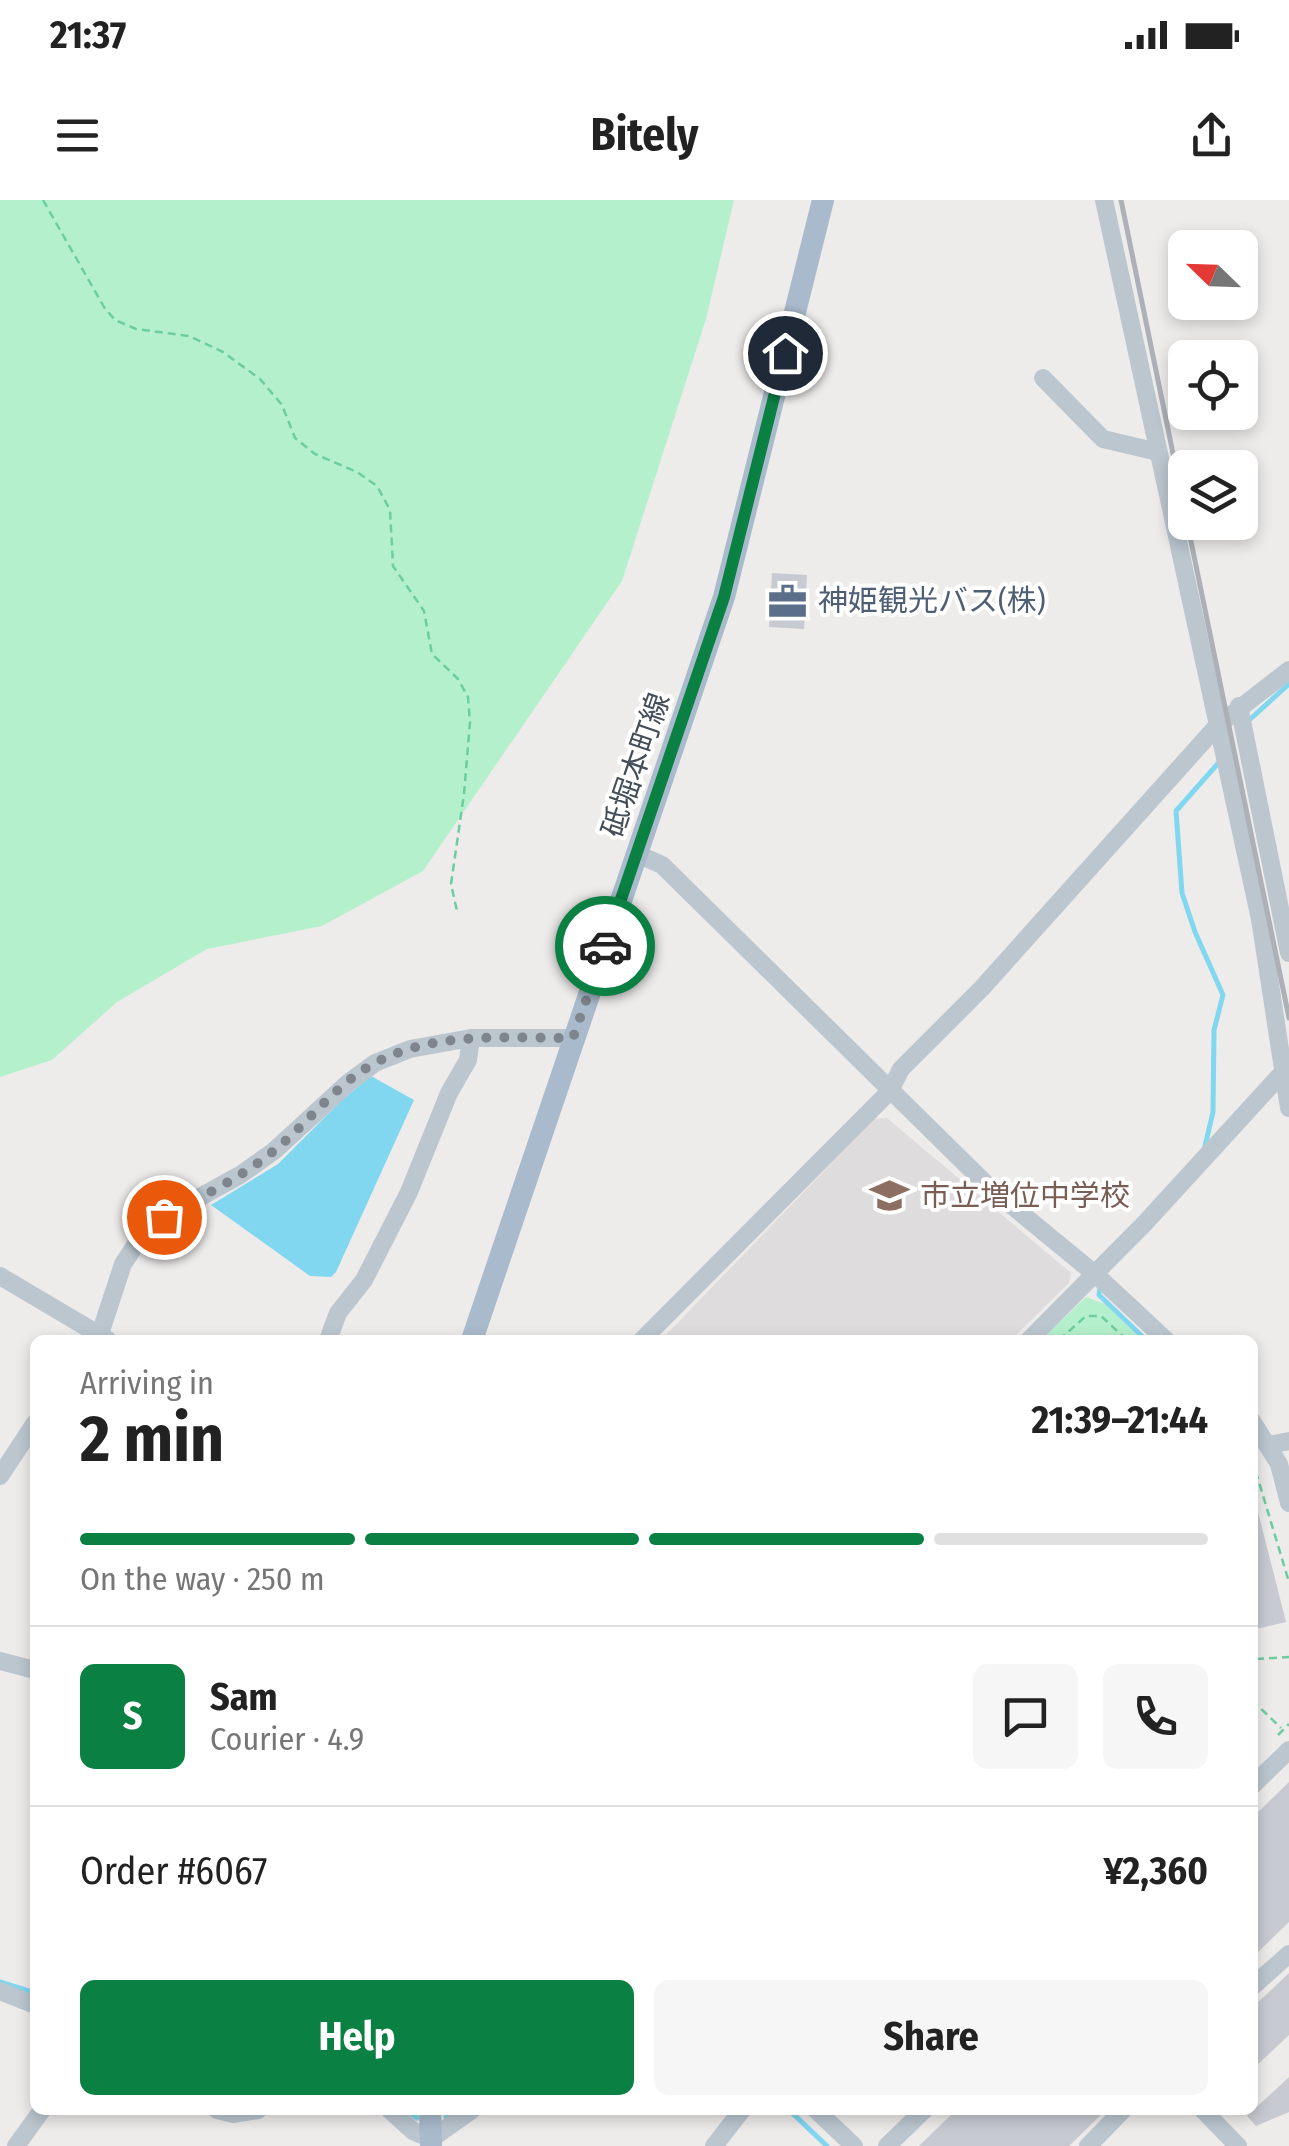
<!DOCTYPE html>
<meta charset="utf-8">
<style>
:root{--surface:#fff;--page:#f6f6f6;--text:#222;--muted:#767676;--line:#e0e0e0;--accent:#0b8043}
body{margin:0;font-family:"Fira Sans Condensed","Noto Sans JP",sans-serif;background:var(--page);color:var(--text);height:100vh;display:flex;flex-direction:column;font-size:38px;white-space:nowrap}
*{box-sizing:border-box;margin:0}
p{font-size:32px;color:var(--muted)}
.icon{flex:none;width:55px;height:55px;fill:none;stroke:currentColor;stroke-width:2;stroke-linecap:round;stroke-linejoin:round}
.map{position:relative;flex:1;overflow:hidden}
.sheet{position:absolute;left:30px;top:1135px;width:1228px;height:780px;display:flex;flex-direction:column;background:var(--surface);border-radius:15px;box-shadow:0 5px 15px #0003}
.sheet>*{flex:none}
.needle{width:65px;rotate:293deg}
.fabs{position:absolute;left:1168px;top:30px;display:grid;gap:20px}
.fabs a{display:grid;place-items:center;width:90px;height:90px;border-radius:15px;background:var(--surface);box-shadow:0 5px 15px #0003;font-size:50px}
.pin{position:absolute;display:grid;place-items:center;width:85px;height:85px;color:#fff;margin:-42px;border:5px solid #fff;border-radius:50%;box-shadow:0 2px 10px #0007}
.courier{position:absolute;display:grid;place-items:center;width:100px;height:100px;margin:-50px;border:8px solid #0b8043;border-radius:50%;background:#fff;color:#222;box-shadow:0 2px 12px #0007}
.head em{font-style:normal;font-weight:700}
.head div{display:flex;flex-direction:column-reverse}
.head{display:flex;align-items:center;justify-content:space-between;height:170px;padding:0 50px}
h1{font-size:65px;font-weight:700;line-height:75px}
.bar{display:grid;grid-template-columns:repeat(4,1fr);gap:15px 10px;align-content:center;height:120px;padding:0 50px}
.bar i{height:12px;border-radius:8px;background:var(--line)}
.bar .on{background:var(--accent)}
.bar p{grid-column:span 4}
.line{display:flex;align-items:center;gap:25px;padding:0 50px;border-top:2px solid var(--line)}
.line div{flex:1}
.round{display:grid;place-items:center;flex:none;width:105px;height:105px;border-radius:15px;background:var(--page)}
.action{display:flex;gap:20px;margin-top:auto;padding:20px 50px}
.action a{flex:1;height:115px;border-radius:15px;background:var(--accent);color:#fff;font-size:40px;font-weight:700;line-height:115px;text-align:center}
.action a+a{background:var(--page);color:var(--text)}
.status{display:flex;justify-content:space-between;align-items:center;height:70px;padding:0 50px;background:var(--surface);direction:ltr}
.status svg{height:28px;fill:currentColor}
header{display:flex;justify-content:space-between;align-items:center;height:130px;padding:0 50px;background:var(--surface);font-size:45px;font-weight:700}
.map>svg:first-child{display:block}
.education{fill:#dfdcdd}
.green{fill:#b5f0cc}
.water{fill:#80d7ef}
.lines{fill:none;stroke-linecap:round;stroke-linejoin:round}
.stream{stroke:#80d7ef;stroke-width:5}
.building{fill:#c7cad1}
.path{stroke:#6cce9f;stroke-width:2.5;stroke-dasharray:8 5;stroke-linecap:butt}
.minor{stroke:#bbc6cf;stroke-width:18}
.major{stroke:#a9bacc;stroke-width:22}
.rail{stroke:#adb0b6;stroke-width:5}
.done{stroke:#7f858c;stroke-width:10;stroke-dasharray:0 18}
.route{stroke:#0b8043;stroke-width:12}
.labels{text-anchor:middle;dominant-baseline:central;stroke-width:8;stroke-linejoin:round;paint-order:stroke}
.service-label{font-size:30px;fill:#4e5e75;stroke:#fff;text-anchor:start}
.street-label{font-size:30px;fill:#434e59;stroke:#fff}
.education-label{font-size:30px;fill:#785e54;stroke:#fff;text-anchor:start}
</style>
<div class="status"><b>21:37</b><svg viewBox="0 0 49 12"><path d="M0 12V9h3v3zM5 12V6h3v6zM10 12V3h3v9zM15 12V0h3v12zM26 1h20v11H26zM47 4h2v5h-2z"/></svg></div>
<header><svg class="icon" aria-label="menu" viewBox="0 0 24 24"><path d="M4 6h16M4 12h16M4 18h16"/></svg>Bitely<svg class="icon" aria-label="share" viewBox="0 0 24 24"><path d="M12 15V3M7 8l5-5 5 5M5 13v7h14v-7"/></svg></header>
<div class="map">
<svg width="1289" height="1946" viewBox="0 0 1289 1946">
<rect width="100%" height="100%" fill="#eeebeb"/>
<path class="education" d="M887 918 1071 1073 1069 1083 1011 1140H661L874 919Z"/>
<path class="green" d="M0 0H734L706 119 622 381 423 671 322 726 207 749 117 802 52 860 0 877Z
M1086 1097 1105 1104 1142 1140H1041Z"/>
<path class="water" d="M371 876 414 900 336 1072 331 1077 310 1076 211 1005 278 964 341 901Z"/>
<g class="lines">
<path class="stream" d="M1247 522 1289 484
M1205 946 1213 912 1214 830 1223 795 1195 732 1182 693 1176 611 1221 560
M1100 1087 1099 1095 1146 1140
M0 1782 35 1793
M407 1910 417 1918
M789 1910 827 1946
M446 1917 457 1910"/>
</g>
<path class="building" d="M772 373 807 375 804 429 769 427Z
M1252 1308H1257L1286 1422 1252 1430Z
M1289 1582V1722L1252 1758V1618Z
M1289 1773V1835L1252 1870V1808Z
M1289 1877V1912L1256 1926 1247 1916Z
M956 1910H1106L1069 1946H919Z"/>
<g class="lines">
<path class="path" d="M43 0 104 107 115 120 136 129 189 136 223 152 260 179 282 205 295 238 315 254 357 272 377 286 390 310 393 366 424 411 432 454 458 479 468 497 470 522 464 594 451 684 457 711
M1059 1140 1086 1116H1101L1127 1140
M1252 1259 1289 1382
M1256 1459 1289 1457
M1252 1500 1281 1528
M1278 1535 1289 1524"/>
<path class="minor" d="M1104 0 1260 719 1289 908
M1043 178 1103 239 1158 252
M1239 506 1289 753
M637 654 662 665 988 986 1095 1074 1166 1140
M0 1076 108 1140
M98 1140 123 1064 138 1041 164 1017 240 975 274 951 348 883 375 863 410 849 471 838H573
M328 1140 338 1113 364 1080 409 992 449 893 468 860 471 838
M642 1140 890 891 901 869 982 788 1217 526 1289 470
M1029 1140 1145 1023 1284 871
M1252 1221 1279 1264 1289 1303
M1268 1245 1289 1241
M0 1276 35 1223
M0 1461 35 1470
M1252 1586 1289 1550
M1252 1787 1289 1754
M0 1791 35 1805
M217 1910 233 1914 258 1910
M390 1910 413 1931 431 1939 472 1910
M816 1910 854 1946
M1203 1910 1238 1946
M16 1946 42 1910
M714 1946 742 1910
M887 1946 924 1910
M1088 1946 1123 1910"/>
<path class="major" d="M472 1140 724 397 823 0
M430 1910 431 1946"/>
<path class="rail" d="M1121 0 1185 312
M1187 322 1289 818"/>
</g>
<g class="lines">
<path class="done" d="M164 1017C202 996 243 977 276 949 309 922 337 883 375 863 434 831 508 838 573 838L605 746"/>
<path class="route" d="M605 746 724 397 785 153"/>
</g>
<defs>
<symbol id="office-bare" viewBox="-9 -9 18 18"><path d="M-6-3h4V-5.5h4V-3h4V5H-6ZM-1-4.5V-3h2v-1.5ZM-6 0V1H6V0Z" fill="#5c6f8a" stroke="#fff" stroke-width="2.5" paint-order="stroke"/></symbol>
<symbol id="school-bare" viewBox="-9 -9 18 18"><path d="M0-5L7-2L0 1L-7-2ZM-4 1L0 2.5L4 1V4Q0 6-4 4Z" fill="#8d6e63" stroke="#fff" stroke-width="2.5" paint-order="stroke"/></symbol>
</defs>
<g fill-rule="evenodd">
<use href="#office-bare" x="760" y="374" width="55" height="55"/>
<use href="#school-bare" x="862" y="968" width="55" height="55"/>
</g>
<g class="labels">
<g class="service-label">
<text x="818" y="401">神姫観光バス(株)</text>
</g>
<g class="street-label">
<text transform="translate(636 565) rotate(-71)">砥堀本町線</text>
</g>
<g class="education-label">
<text x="920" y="996">市立増位中学校</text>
</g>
</g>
</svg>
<div class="fabs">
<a><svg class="needle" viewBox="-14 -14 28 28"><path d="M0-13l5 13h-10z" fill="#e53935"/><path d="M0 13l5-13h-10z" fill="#767676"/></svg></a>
<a><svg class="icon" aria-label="locate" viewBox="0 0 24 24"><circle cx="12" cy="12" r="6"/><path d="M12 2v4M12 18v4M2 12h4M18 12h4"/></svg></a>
<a><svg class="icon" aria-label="layers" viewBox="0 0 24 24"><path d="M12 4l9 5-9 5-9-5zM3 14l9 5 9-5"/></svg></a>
</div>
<div class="pin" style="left:164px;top:1017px;background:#ea580c"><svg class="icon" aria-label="bag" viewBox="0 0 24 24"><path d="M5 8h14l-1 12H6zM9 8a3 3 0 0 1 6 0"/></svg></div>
<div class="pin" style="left:785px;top:153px;background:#1f2937"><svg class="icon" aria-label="home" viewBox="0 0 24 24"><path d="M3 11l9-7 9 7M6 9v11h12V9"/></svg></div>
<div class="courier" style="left:605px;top:746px"><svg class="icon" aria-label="car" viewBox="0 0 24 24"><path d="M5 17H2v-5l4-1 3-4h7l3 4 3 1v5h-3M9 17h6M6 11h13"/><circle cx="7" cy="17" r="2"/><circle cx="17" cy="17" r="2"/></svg></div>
<section class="sheet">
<div class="head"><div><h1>2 min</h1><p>Arriving in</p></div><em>21:39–21:44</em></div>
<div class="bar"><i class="on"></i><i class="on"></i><i class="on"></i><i></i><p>On the way · 250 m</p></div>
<div class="line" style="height:180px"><b class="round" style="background:var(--accent);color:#fff">S</b><div><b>Sam</b><p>Courier · 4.9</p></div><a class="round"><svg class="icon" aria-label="chat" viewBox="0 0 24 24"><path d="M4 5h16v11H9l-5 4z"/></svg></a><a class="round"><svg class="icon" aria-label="phone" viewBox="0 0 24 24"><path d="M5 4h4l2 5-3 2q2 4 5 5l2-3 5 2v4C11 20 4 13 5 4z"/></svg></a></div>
<div class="line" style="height:130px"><div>Order #6067</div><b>¥2,360</b></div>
<div class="action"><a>Help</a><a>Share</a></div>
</section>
</div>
